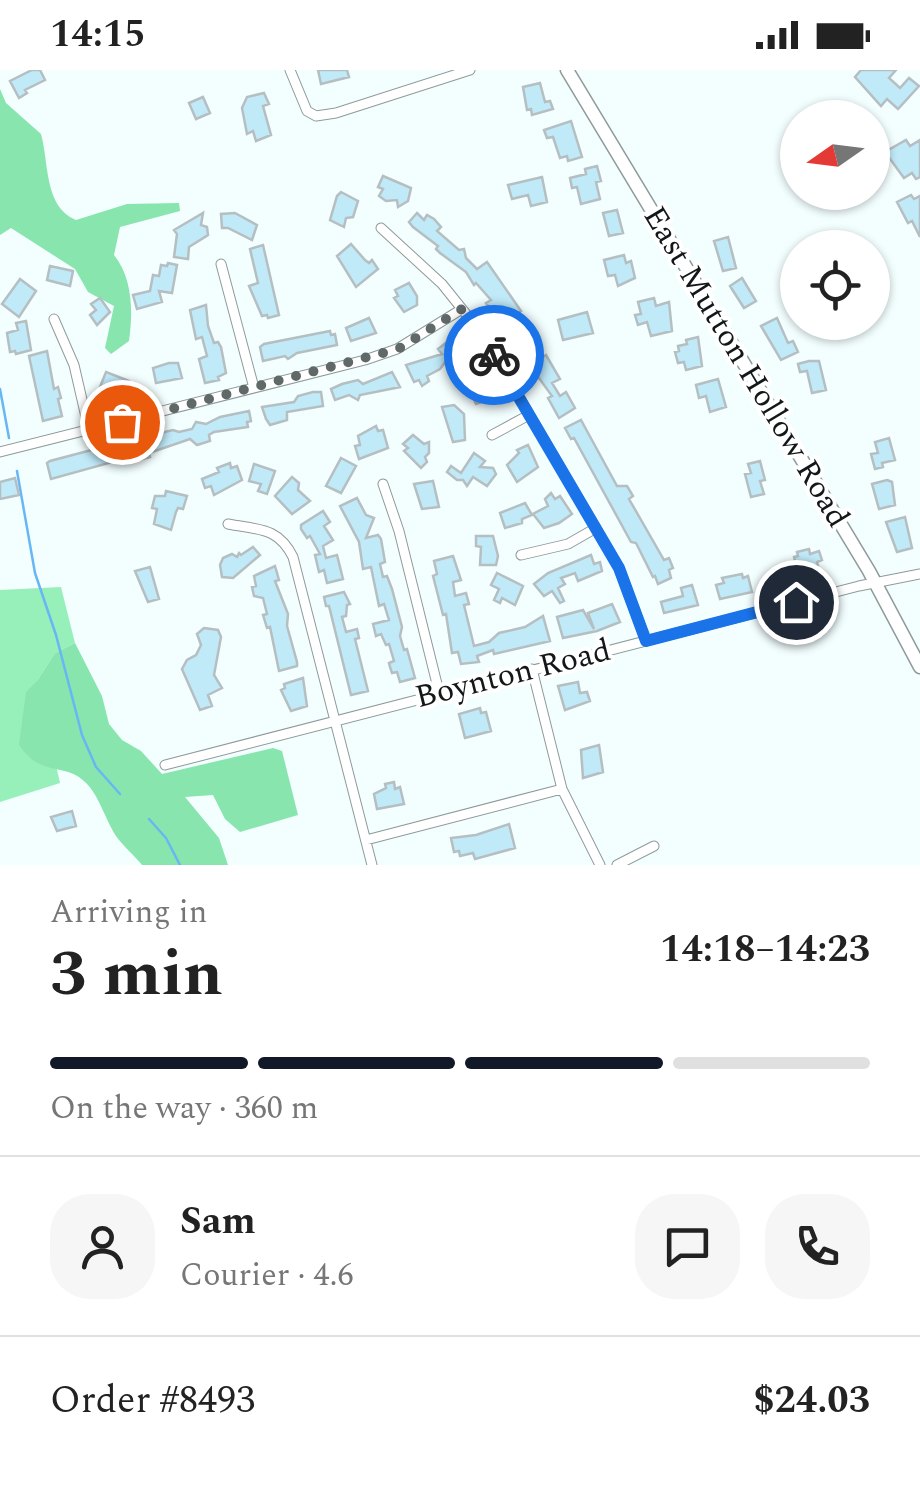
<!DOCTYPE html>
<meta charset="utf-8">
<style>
:root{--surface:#fff;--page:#f6f6f6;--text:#222;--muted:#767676;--line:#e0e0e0;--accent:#111827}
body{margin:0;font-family:Spectral,serif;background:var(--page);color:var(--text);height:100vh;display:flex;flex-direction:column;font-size:38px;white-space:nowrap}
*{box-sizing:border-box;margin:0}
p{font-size:32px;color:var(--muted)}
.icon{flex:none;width:55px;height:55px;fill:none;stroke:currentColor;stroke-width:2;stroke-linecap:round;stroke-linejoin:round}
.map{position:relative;height:795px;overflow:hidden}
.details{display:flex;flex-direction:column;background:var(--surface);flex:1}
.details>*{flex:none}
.needle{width:65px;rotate:256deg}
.fabs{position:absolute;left:780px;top:30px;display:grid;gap:20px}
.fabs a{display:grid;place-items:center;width:110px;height:110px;border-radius:50%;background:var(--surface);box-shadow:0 2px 8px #0004;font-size:50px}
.pin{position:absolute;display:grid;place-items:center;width:85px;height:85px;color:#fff;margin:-42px;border:5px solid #fff;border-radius:50%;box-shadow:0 2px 10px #0007}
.courier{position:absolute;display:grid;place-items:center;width:100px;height:100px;margin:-50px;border:8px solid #1a73e8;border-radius:50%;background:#fff;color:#222;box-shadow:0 2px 12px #0007}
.headline em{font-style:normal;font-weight:700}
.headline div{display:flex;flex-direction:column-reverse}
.headline{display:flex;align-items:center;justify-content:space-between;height:170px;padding:0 50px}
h1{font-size:65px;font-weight:700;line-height:75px}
.bar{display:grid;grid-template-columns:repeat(4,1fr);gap:15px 10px;align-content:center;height:120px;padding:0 50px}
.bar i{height:12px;border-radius:8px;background:var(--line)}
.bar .active{background:var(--accent)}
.bar p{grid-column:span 4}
.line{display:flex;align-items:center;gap:25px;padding:0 50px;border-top:2px solid var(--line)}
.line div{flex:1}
.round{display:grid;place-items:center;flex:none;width:105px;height:105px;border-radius:40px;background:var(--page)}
.status{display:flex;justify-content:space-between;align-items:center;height:70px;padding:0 50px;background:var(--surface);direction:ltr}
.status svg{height:28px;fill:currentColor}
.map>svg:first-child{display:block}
.green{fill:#97efba}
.forest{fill:#88e5ae}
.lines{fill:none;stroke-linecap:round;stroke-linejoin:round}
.stream{stroke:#67b7f4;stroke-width:2.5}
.building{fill:#c1eaf9;stroke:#b5bfc2;stroke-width:2.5}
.street-casing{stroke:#8f9a9b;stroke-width:11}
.secondary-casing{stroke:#8f9a9b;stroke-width:15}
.street{stroke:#fff;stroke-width:9}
.secondary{stroke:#fff;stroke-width:12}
.done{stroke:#616868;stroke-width:10;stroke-dasharray:0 18}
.route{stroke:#1a73e8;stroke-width:12}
.labels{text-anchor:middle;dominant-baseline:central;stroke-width:8;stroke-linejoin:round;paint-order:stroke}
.street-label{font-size:32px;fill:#131717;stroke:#fff}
</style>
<div class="status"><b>14:15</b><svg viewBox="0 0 49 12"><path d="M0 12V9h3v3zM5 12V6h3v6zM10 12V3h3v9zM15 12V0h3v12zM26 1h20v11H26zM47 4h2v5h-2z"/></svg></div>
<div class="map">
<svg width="920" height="795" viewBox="0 0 920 795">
<rect width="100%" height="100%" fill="#f3feff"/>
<path class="green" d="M61 517 75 573 55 583 37 611 60 713 0 732V520Z"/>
<path class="forest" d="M0 19 6 33 41 64C49 93 44 137 76 150L127 134 179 133 180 141 120 157 114 185C133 209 133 242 129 271L111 284 105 278 114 236 88 222 75 199 11 158 0 165Z
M75 573 102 626 109 654 122 670 141 681 162 704 273 678 282 681 298 745 240 762 225 749 213 725 185 727 219 768 228 795H142C134 785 123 776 116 766 105 749 99 725 85 712 65 692 41 708 19 675L26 622 37 611 55 583Z"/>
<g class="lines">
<path class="stream" d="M0 319 9 368
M17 401 35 503 56 565 82 665 96 697 120 724
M149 749 166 768 180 795"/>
</g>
<path class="building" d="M32 0H40L45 10 25 20 27 23 19 28 10 11Z
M318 0H347L349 7 321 14Z
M861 0H896L889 8 900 18 909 8 919 16 898 39 887 29 881 36 855 7Z
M540 13 545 32 550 31 553 39 532 45 531 39 527 40 523 17Z
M264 23 269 34 263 36 271 65 256 71 253 61 247 64 242 38 247 27Z
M203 27 210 43 196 49 189 33Z
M571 51 582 87 568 91 567 86 560 88 553 67 547 68 544 60Z
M906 70 910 76 920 70V107L916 109 912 103 904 108 885 82Z
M597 96 601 111 596 112 600 129 581 134 577 117 572 118 570 108 586 104 585 99Z
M383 106 411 118 408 131 398 137 397 130 386 131 379 126 383 119 378 117Z
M542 107 547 132 531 136 528 125 512 129 508 115Z
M341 122 358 131 353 147 346 148 344 157 330 150 337 126Z
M911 125 914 129 920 126V167L912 151 908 153 897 132Z
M617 140 623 163 609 166 603 143Z
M203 143 201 155 207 157 208 165 189 177 188 189 174 187 177 164 174 160Z
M235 143 257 155 252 170 228 158H222L221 144Z
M417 143 424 150 427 145 434 149 441 157 437 161 459 180 464 179 466 188 477 199 487 192 521 241 504 253 499 251 486 233 491 230 476 213 474 215 466 202 440 183 436 179 438 176 413 157 409 152Z
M728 167 736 198 723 201 714 171Z
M351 174 365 190 369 193 372 190 378 199 356 217 337 186Z
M263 175 279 245 268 248 267 245 262 246 249 216 258 213 250 179Z
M624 185 626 193 631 191 635 208 618 216 615 205 608 206 604 190Z
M168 193 177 195 172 223 159 221 162 232 137 239 133 225 150 221 153 205 159 206 161 195 167 196Z
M50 196 73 201 70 216 47 210Z
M742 208 756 231 744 238 730 216Z
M20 209 36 221 19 247 2 234Z
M409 213 417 226V235L404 242 394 228 398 226 395 220Z
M100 228 110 242 97 255 90 245 96 240 91 234Z
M654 228 656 236 669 232 672 261 651 266 647 252 638 255 635 245 641 244 638 232Z
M206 235 208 256 214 273 218 272 221 277 226 303 218 307 219 310 205 313 199 289 207 286 202 267 196 269 190 240Z
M587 242 593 263 563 270 558 250Z
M369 248 376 263 351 271 346 258Z
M777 248 788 273 793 271 798 282 781 290 761 256Z
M26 251 31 280 16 284 15 281 10 282 7 263 18 260 16 253Z
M524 253 536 271 528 274 535 287 538 290 546 285 560 309 552 313 560 326 566 322 575 338 559 348 548 328 552 326 513 272 518 268 508 257Z
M330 261 331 265 335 264 337 275 297 283 288 289 285 286 263 291 260 277 264 274Z
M460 262 470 276 449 287 440 299 427 306 429 311 422 316 419 310 414 312 406 295 442 284 438 279Z
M698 267 702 296 686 300 684 292 678 293 675 282 679 281 678 276 687 274 686 270Z
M47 281 54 319 58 317 61 328 58 329 62 346 43 351 29 286Z
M809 291H819L826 320 812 323 807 301 800 302 798 294Z
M169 293H178L182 308 156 313 153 298Z
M106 302 129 311 122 327 118 325 116 329 107 326 109 320 100 317Z
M392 302 400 317 360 325 358 330 349 325 335 330 331 319 342 314 358 310 363 314Z
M718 309 726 337 710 342 706 326 699 328 696 315Z
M490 311 498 326 476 334 470 321Z
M313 322H321L323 336 287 342V350L270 355 266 349 262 337 294 332 298 326Z
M454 335 464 344 465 370 453 372 442 337Z
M249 341 251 351 247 352 248 357 214 362 209 365 210 371 197 375 190 369 149 383 150 387 142 389 129 390 128 384H125L122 372 173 360 179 362 192 359 196 352 206 354 220 347Z
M581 350 617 416H627L633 426 629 429 664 490 669 488 673 498 669 500 671 508 658 514 655 506 653 507 636 473 631 472 574 368 571 369 565 358Z
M376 356 378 361 383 360 388 378 359 389 355 376 360 375 358 366Z
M413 365 424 374 429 372V383L425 387 427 392 421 398 404 381 408 378 403 374Z
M889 368 895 390 882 393 883 397 875 399 871 384 878 383 875 372Z
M528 375 538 397 517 412 507 395 519 383 517 380Z
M99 378 105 380 109 393 51 409 47 393 50 391Z
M474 383 485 391 480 397 493 398 496 404 487 416 473 407 467 416 463 410H457L447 402 451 396 461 403Z
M341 388 356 396 341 423 326 416Z
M760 391 765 410 760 411 764 424 751 427 745 404 751 403 748 394Z
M230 393 231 398 237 396 242 410 214 425 211 416 205 418 202 409 219 402 217 398Z
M254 394 275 401 267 424 258 421 261 414 249 411Z
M292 407 299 413 298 420 310 431 292 444 275 426Z
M15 408 19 425 0 429V412Z
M887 410 892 412 895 435 879 439 872 414Z
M433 411 439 437 422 439 414 414Z
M166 421 187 426 183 439 178 438 176 442 171 460 154 454 157 439 152 438 155 426H165Z
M551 423 555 429 560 426 572 444 559 453 544 458 533 444 548 436 545 429Z
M357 428 366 445 374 448 366 468 378 465 381 469 385 492 380 494 383 507 387 506 392 519 402 557 400 566 404 580 407 579 415 608 400 612 397 602 392 603 390 597 389 593 394 591 389 574 386 575 381 564 376 566 373 554 389 550 384 534 379 536 371 497 363 499 359 472 340 436Z
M525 433 532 445 522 449V453L505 458 500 443Z
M323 441 330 452 324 456 333 470 323 476 326 488 337 485 343 509 327 513 324 500 319 502 315 485 320 484 310 466 307 468 301 459V455Z
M905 447 912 478 897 482 886 452Z
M476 466H493L498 486 496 495H480L481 477 476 476Z
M253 477 260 485 233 508 222 507 220 495 223 488 232 484 237 487 239 483 241 485Z
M809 479 810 484 819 481 822 490 817 492 820 504 800 509 794 487 798 486 797 482Z
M591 485 594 494 600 492 602 501 578 511 575 503 561 508 565 514 558 518 564 531 560 533 552 521 544 526 534 514 548 503Z
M453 486 461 510 453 512 455 526 466 523 469 534 464 535 474 576 489 572 499 563 525 557 543 546 550 571 494 584 493 580 477 586 479 592 461 594 458 582 452 583 446 544 443 545 433 506 437 504 434 491Z
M275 496 279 510 275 511 288 544 287 556 297 592V596L279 601 270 557 267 558 263 545 267 544 263 528 254 526 252 517 256 516 254 506Z
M150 497 159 529 148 532 135 501Z
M497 503 523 516 515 535 502 528 500 533 494 530 499 519 491 515Z
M742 504 743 508 748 506 752 522 720 529 716 515 724 513 722 508Z
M692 515 698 535 664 543 661 532 683 526 681 518Z
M344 522 350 534 347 535 346 546 342 547 346 562 357 559 359 568 355 569 368 621 351 625 329 536H326L324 527Z
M612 534 620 552 597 561 563 568 557 547 583 540 594 559 588 543Z
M204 558 218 560 221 567 214 605 222 618 208 625 212 636 200 640 182 599 187 590 196 585 201 575 197 564Z
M303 608 307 636 291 641 281 620 285 618 284 614Z
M578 612 580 623 587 622 590 631 565 640 558 616Z
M480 638 481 643 486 642 491 661 465 668 459 644Z
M599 675 603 702 583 708 581 680Z
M394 712 395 719 400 717 404 734 377 739 374 724 386 718 385 714Z
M72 741 76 756 57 761 51 747Z
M509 754 515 778 475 789 473 783 460 786 459 781 454 782 451 768 476 765Z"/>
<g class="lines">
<defs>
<path id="street" d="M290 0 307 41 316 46 336 43 470 0
M381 158 442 214 483 265 619 498 646 571
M221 194 254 318
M54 249 74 295 89 360
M492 365 529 345
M0 382 365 290 397 279 462 239
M383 414 399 461 439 622
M228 454C259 460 278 457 293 487L372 795
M521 485 568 474 596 458
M532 599 562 719 600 795
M165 695 859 516 920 504
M366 770 562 719
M617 795 654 776"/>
<path id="secondary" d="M567 0 869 501 920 597"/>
</defs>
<use href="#street" class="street-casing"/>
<use href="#secondary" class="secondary-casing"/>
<use href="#street" class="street"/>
<use href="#secondary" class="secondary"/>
</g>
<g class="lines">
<path class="done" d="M122 352 398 279 462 239 494 285"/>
<path class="route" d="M494 285 619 498 646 571 796 532"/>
</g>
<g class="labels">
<g class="street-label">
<text transform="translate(746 297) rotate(59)">East Mutton Hollow Road</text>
<text transform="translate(513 604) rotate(-14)">Boynton Road</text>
</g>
</g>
</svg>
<div class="fabs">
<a><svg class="needle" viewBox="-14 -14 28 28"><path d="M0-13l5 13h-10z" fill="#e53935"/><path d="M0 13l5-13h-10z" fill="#767676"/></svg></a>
<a><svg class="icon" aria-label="locate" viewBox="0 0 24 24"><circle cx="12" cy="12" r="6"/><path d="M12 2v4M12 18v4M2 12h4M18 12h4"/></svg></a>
</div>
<div class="pin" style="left:122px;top:352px;background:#ea580c"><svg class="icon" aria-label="bag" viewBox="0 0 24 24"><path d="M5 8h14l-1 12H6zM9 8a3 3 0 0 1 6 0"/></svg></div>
<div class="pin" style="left:796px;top:532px;background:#1f2937"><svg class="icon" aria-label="home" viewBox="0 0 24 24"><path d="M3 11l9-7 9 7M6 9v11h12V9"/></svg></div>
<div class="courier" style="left:494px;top:285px"><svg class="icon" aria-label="bike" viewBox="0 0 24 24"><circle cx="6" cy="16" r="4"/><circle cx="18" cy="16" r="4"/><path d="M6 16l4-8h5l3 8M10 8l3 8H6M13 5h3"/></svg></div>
</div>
<section class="details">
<div class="headline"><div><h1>3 min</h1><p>Arriving in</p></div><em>14:18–14:23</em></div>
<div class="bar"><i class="active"></i><i class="active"></i><i class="active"></i><i></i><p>On the way · 360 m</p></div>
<div class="line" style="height:180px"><a class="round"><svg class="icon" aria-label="person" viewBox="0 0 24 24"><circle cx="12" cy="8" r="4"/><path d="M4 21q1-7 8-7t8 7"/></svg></a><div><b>Sam</b><p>Courier · 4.6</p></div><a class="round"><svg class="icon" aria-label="chat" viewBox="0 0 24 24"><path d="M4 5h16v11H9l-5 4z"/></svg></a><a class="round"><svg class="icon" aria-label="phone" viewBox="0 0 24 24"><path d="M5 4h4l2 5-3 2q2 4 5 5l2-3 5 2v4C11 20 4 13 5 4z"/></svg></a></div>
<div class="line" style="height:130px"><div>Order #8493</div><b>$24.03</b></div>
</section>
